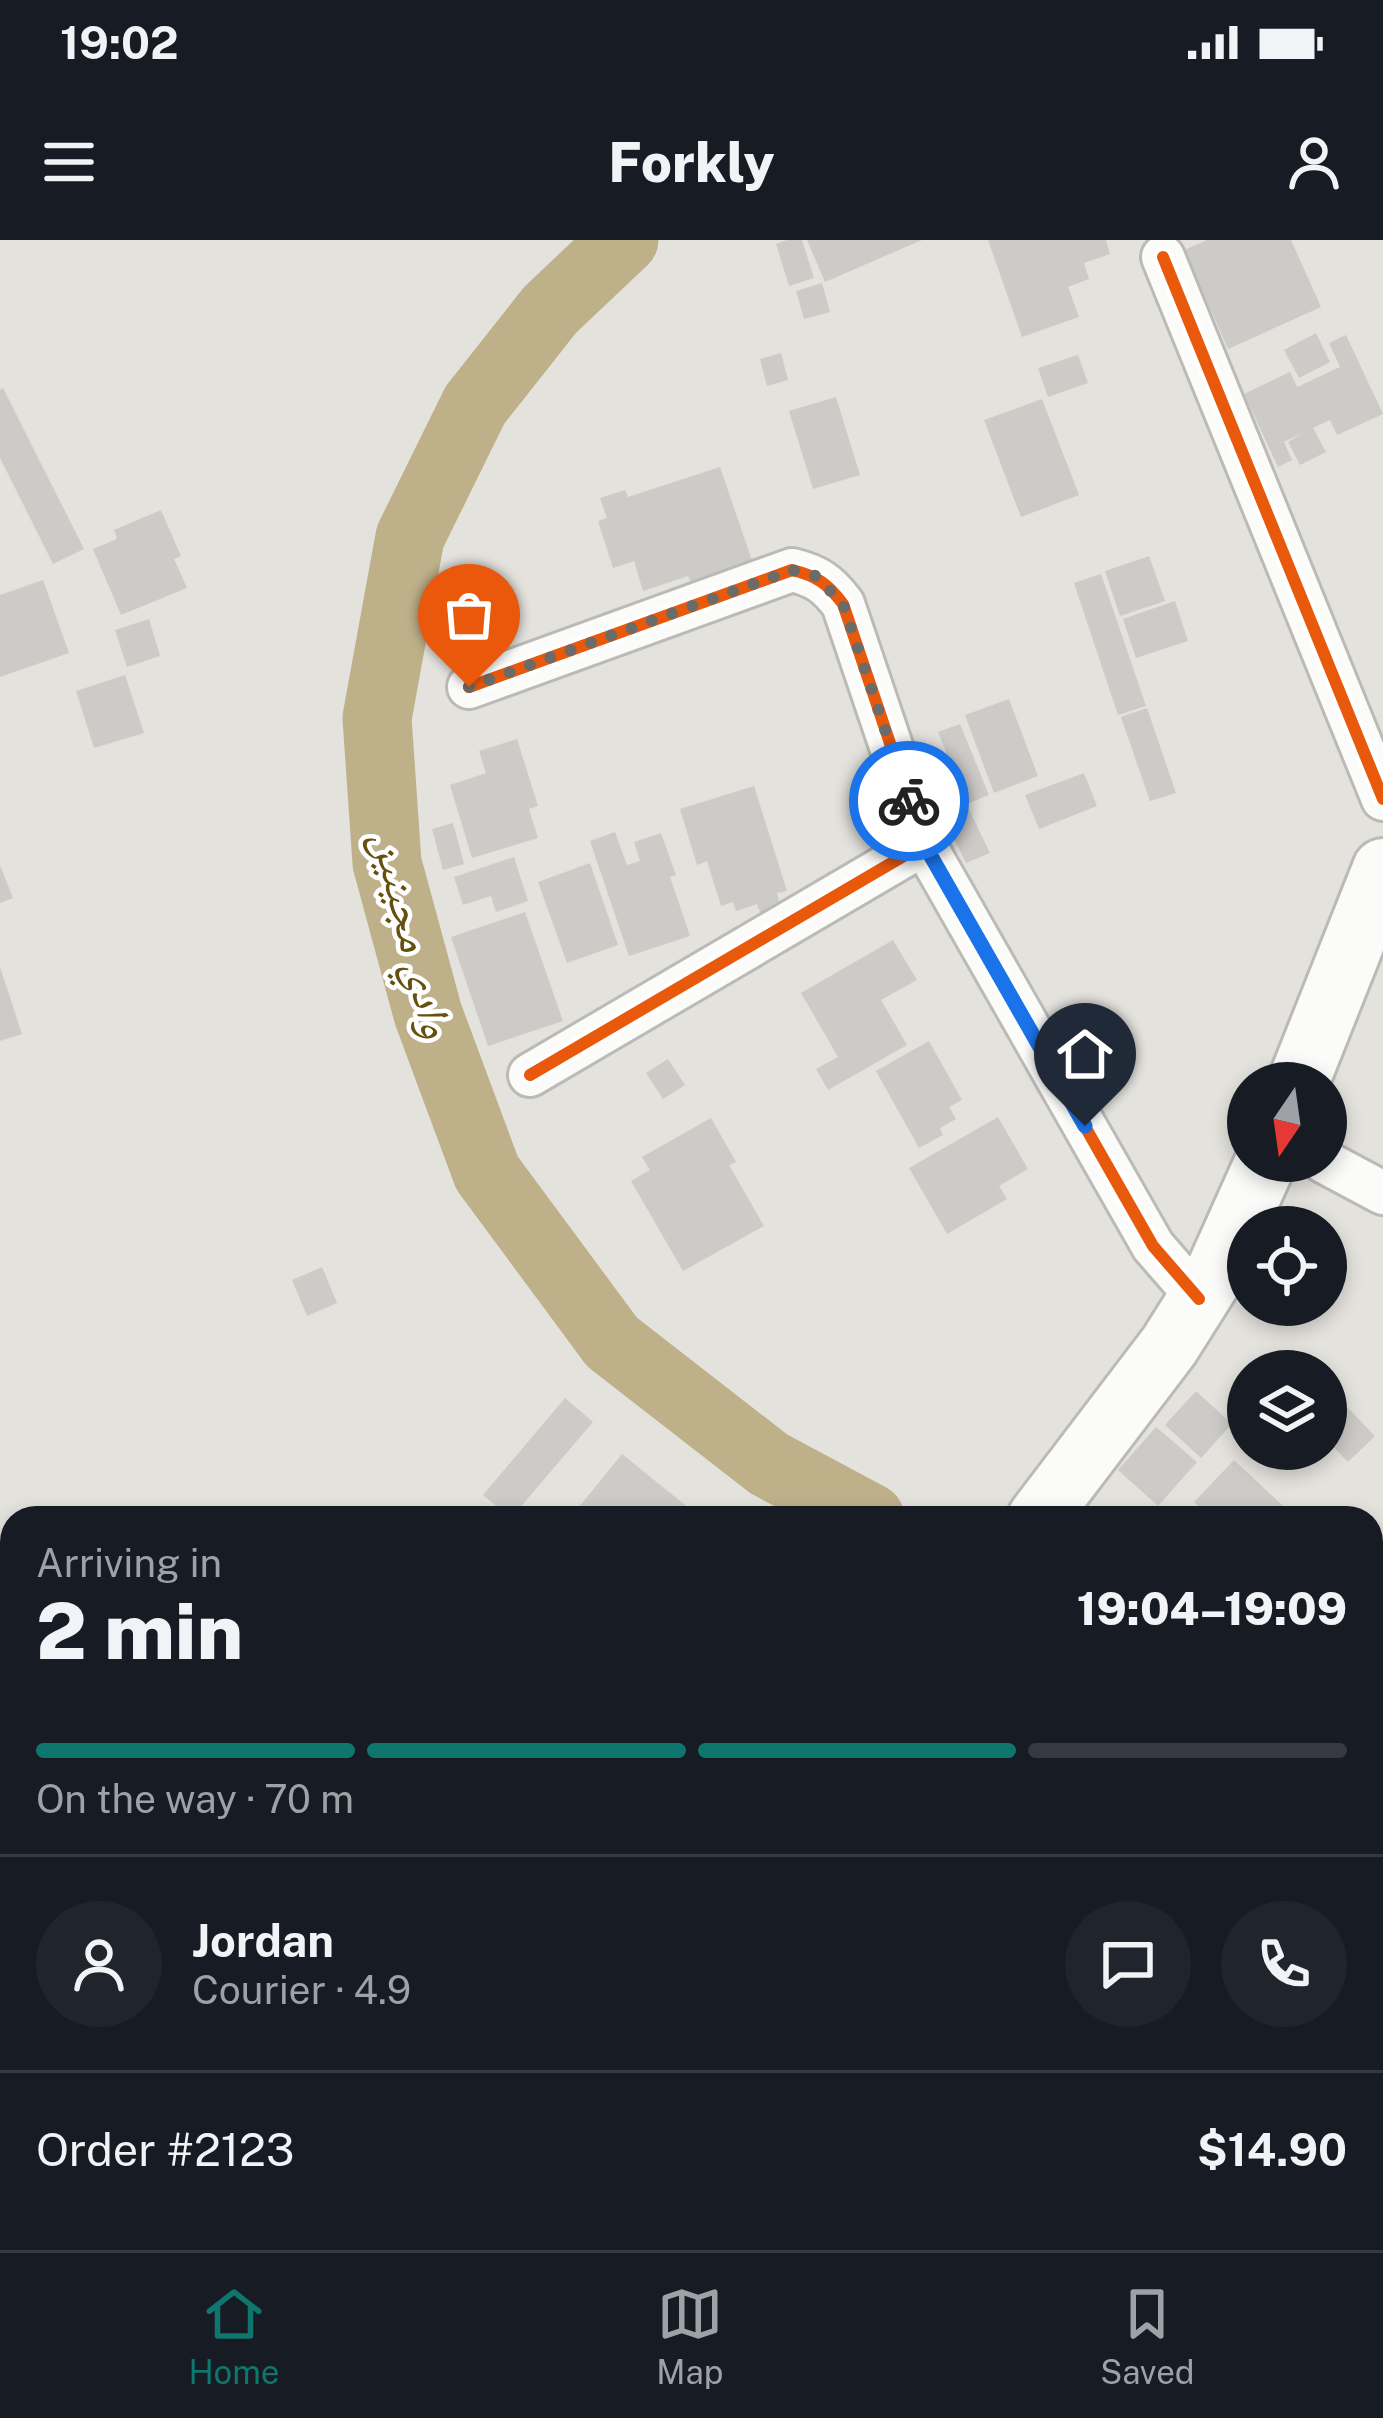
<!DOCTYPE html>
<meta charset="utf-8">
<style>
:root{--surface:#171b24;--page:#20242c;--text:#f1f3f6;--muted:#9ea1a6;--line:#363941;--accent:#0f766e}
body{margin:0;font-family:"Public Sans","Noto Naskh Arabic",sans-serif;background:var(--page);color:var(--text);height:100vh;display:flex;flex-direction:column;font-size:45px;white-space:nowrap}
*{box-sizing:border-box;margin:0}
p{font-size:39px;color:var(--muted)}
.icon{flex:none;width:66px;height:66px;fill:none;stroke:currentColor;stroke-width:2;stroke-linecap:round;stroke-linejoin:round}
.map{position:relative;flex:1;overflow:hidden}
.drawer{position:absolute;left:0px;top:1266px;width:1383px;height:744px;display:flex;flex-direction:column;background:var(--surface);border-radius:36px 36px 0 0;box-shadow:0 6px 18px #0003}
.drawer>*{flex:none}
.needle{width:78px;rotate:193deg}
.fabs{position:absolute;left:1227px;top:822px;display:grid;gap:24px}
.fabs a{display:grid;place-items:center;width:120px;height:120px;border-radius:50%;background:var(--surface);box-shadow:0 6px 18px #0003;font-size:60px}
.pin{position:absolute;display:grid;place-items:center;width:102px;height:102px;color:#fff;margin:-123px -51px;border-radius:50% 50% 50% 0;rotate:-45deg;box-shadow:0 0 12px #0007}
.pin .icon{rotate:45deg}
.courier{position:absolute;display:grid;place-items:center;width:120px;height:120px;margin:-60px;border:9px solid #1a73e8;border-radius:50%;background:#fff;color:#222;box-shadow:0 3px 15px #0007}
.overview em{font-style:normal;font-weight:800}
.overview div{display:flex;flex-direction:column-reverse}
.overview{display:flex;align-items:center;justify-content:space-between;height:204px;padding:0 36px}
h1{font-size:78px;font-weight:800;line-height:90px}
.bar{display:grid;grid-template-columns:repeat(4,1fr);gap:18px 12px;align-content:center;height:144px;padding:0 36px}
.bar i{height:15px;border-radius:9px;background:var(--line)}
.bar .on{background:var(--accent)}
.bar p{grid-column:span 4}
.line{display:flex;align-items:center;gap:30px;padding:0 36px;border-top:3px solid var(--line)}
.line div{flex:1}
.round{display:grid;place-items:center;flex:none;width:126px;height:126px;border-radius:63px;background:var(--page)}
.status{display:flex;justify-content:space-between;align-items:center;height:84px;padding:0 60px;background:var(--surface);direction:ltr}
.status svg{height:33px;fill:currentColor}
header{display:flex;justify-content:space-between;align-items:center;height:156px;padding:0 36px;background:var(--surface);font-size:54px;font-weight:800}
.dock{display:flex;justify-content:space-around;align-items:center;height:168px;border-top:3px solid var(--line);background:var(--surface);font-size:33px;color:var(--muted)}
.dock a{display:grid;justify-items:center;gap:6px}
.dock .on{color:var(--accent)}
.map>svg:first-child{display:block}
.lines{fill:none;stroke-linecap:round;stroke-linejoin:round}
.river{stroke:#beb089;stroke-width:69}
.building{fill:#cccbc7}
.street-casing{stroke:#bbbab6;stroke-width:48}
.secondary-casing{stroke:#bbbab6;stroke-width:66}
.street{stroke:#fbfbfa;stroke-width:42}
.secondary{stroke:#fbfbfa;stroke-width:60}
.cycleway-casing{stroke:#fff;stroke-width:20}
.cycleway{stroke:#e8590c;stroke-width:12}
.done{stroke:#6c6b67;stroke-width:12;stroke-dasharray:0 21.6}
.route{stroke:#1a73e8;stroke-width:15}
.labels{text-anchor:middle;dominant-baseline:central;stroke-width:9;stroke-linejoin:round;paint-order:stroke}
.water-label{font-size:45px;font-style:italic;fill:#65500e;stroke:#fff}
</style>
<div class="status"><b>19:02</b><svg viewBox="0 0 49 12"><path d="M0 12V9h3v3zM5 12V6h3v6zM10 12V3h3v9zM15 12V0h3v12zM26 1h20v11H26zM47 4h2v5h-2z"/></svg></div>
<header><svg class="icon" aria-label="menu" viewBox="0 0 24 24"><path d="M4 6h16M4 12h16M4 18h16"/></svg>Forkly<svg class="icon" aria-label="person" viewBox="0 0 24 24"><circle cx="12" cy="8" r="4"/><path d="M4 21q1-7 8-7t8 7"/></svg></header>
<div class="map">
<svg width="1383" height="2010" viewBox="0 0 1383 2010">
<rect width="100%" height="100%" fill="#e3e2dd"/>
<g class="lines">
<path class="river" d="M624 0 550 70 475 165 410 297 377 478 387 623 428 774 487 933 612 1102 769 1224 870 1278
M1074 2010 1084 1998"/>
</g>
<path class="building" d="M787 0H802L814 38 789 46 776 4Z
M807 0H922L825 42Z
M988 0H1106L1110 14 1084 23 1089 39 1068 47 1079 77 1022 97Z
M1207 0H1291L1321 67 1228 109 1184 10Z
M822 43 830 72 804 79 796 51Z
M1316 93 1330 122 1299 138 1284 110Z
M1346 95 1383 174 1337 195 1330 180 1313 188 1326 212 1300 225 1288 202 1304 192 1284 202 1292 220 1278 227 1244 154 1290 132 1297 147 1340 127 1329 103Z
M781 113 788 140 767 146 760 119Z
M1078 115 1088 143 1048 157 1038 128Z
M3 148 84 309 53 324 0 218V150Z
M836 157 860 235 813 249 789 171Z
M1042 159 1079 255 1021 277 984 180Z
M720 227 756 332 694 352 688 336 643 351 634 321 613 328 598 281 607 278 600 258 625 250 628 257Z
M161 270 181 316 174 319 187 348 121 375 93 309 117 299 114 290Z
M1149 316 1165 361 1120 376 1105 331Z
M1101 334 1146 466 1118 475 1074 343Z
M43 340 69 413 0 437V355Z
M1175 361 1188 401 1136 418 1123 379Z
M149 379 160 416 127 427 115 390Z
M125 435 144 493 94 508 76 451Z
M1009 459 1038 536 994 553 965 475Z
M1147 468 1176 553 1150 561 1121 477Z
M960 484 989 555 967 564 938 492Z
M517 499 538 566 529 569 538 598 472 618 450 545 486 533 479 511Z
M1084 533 1097 566 1039 589 1025 555Z
M754 546 787 651 777 653 781 669 761 675 757 664 736 671 733 662 721 666 707 621 697 625 680 569Z
M967 565 990 613 966 623 943 576Z
M453 583 464 624 443 630 432 589Z
M615 592 627 625 640 621 634 602 661 593 676 635 670 637 690 696 629 716 590 601Z
M514 617 528 661 496 672 491 656 463 665 454 637Z
M590 623 618 705 567 723 538 642Z
M0 625 13 658 0 663Z
M525 672 563 781 488 806 451 697Z
M893 700 917 740 881 760 907 805 828 850 816 829 838 817 801 753Z
M0 727 22 794 0 801Z
M929 801 962 860 949 867 956 879 940 888 943 895 919 908 876 831Z
M668 819 685 845 663 859 646 833Z
M998 877 1028 929 999 946 1007 959 947 994 909 928Z
M711 878 736 922 729 925 764 986 683 1031 631 941 650 930 642 917Z
M322 1027 337 1063 307 1076 292 1040Z
M1196 1151 1232 1184 1201 1218 1165 1185Z
M565 1158 593 1182 511 1278 483 1255Z
M1346 1166 1375 1196 1348 1222 1326 1199V1186Z
M1156 1187 1197 1222 1158 1266 1118 1230Z
M622 1214 701 1278H570Z
M1234 1220 1296 1278H1210L1194 1262Z
M1371 1347 1383 1359V1368L1371 1380Z
M1383 1972V2010H1357L1365 1998H1371V1990Z
M443 1998H507L515 2010H424Z"/>
<g class="lines">
<defs>
<path id="street" d="M1163 17 1383 559
M469 447 792 330C817 336 828 344 843 364L924 604 1153 1006 1199 1059
M530 835 924 604
M1323 921 1383 953
M0 1495 12 1518
M1371 1792 1383 1780
M287 1998 295 2010
M1204 2010 1214 1998"/>
<path id="secondary" d="M1298 843 1383 629
M1038 1278 1169 1106 1217 1030 1266 921
M672 2010 676 1998"/>
</defs>
<use href="#street" class="street-casing"/>
<use href="#secondary" class="secondary-casing"/>
<use href="#street" class="street"/>
<use href="#secondary" class="secondary"/>
<defs>
<path id="cycleway" d="M1163 17 1383 559
M469 447 792 330C817 336 828 344 843 364L924 604 1153 1006 1199 1059
M530 835 924 604"/>
</defs>
<use href="#cycleway" class="cycleway-casing"/>
<use href="#cycleway" class="cycleway"/>
</g>
<g class="lines">
<path class="done" d="M469 447 792 330 816 336 843 364 909 561"/>
<path class="route" d="M909 561 924 604 1085 886"/>
</g>
<g class="labels">
<g class="water-label">
<text transform="translate(414 694) rotate(76)">وادي مجينين</text>
</g>
</g>
</svg>
<div class="fabs">
<a><svg class="needle" viewBox="-14 -14 28 28"><path d="M0-13l5 13h-10z" fill="#e53935"/><path d="M0 13l5-13h-10z" fill="#9ea1a6"/></svg></a>
<a><svg class="icon" aria-label="locate" viewBox="0 0 24 24"><circle cx="12" cy="12" r="6"/><path d="M12 2v4M12 18v4M2 12h4M18 12h4"/></svg></a>
<a><svg class="icon" aria-label="layers" viewBox="0 0 24 24"><path d="M12 4l9 5-9 5-9-5zM3 14l9 5 9-5"/></svg></a>
</div>
<div class="pin" style="left:469px;top:447px;background:#ea580c"><svg class="icon" aria-label="bag" viewBox="0 0 24 24"><path d="M5 8h14l-1 12H6zM9 8a3 3 0 0 1 6 0"/></svg></div>
<div class="pin" style="left:1085px;top:886px;background:#1f2937"><svg class="icon" aria-label="home" viewBox="0 0 24 24"><path d="M3 11l9-7 9 7M6 9v11h12V9"/></svg></div>
<div class="courier" style="left:909px;top:561px"><svg class="icon" aria-label="bike" viewBox="0 0 24 24"><circle cx="6" cy="16" r="4"/><circle cx="18" cy="16" r="4"/><path d="M6 16l4-8h5l3 8M10 8l3 8H6M13 5h3"/></svg></div>
<section class="drawer">
<div class="overview"><div><h1>2 min</h1><p>Arriving in</p></div><em>19:04–19:09</em></div>
<div class="bar"><i class="on"></i><i class="on"></i><i class="on"></i><i></i><p>On the way · 70 m</p></div>
<div class="line" style="height:216px"><a class="round"><svg class="icon" aria-label="person" viewBox="0 0 24 24"><circle cx="12" cy="8" r="4"/><path d="M4 21q1-7 8-7t8 7"/></svg></a><div><b>Jordan</b><p>Courier · 4.9</p></div><a class="round"><svg class="icon" aria-label="chat" viewBox="0 0 24 24"><path d="M4 5h16v11H9l-5 4z"/></svg></a><a class="round"><svg class="icon" aria-label="phone" viewBox="0 0 24 24"><path d="M5 4h4l2 5-3 2q2 4 5 5l2-3 5 2v4C11 20 4 13 5 4z"/></svg></a></div>
<div class="line" style="height:156px"><div>Order #2123</div><b>$14.90</b></div>
</section>
</div>
<nav class="dock">
<a class="on"><svg class="icon" aria-label="home" viewBox="0 0 24 24"><path d="M3 11l9-7 9 7M6 9v11h12V9"/></svg>Home</a>
<a><svg class="icon" aria-label="map" viewBox="0 0 24 24"><path d="M3 6l6-2 6 2 6-2v14l-6 2-6-2-6 2zM9 4v14M15 6v14"/></svg>Map</a>
<a><svg class="icon" aria-label="saved" viewBox="0 0 24 24"><path d="M7 4h10v16l-5-4-5 4z"/></svg>Saved</a>
</nav>
